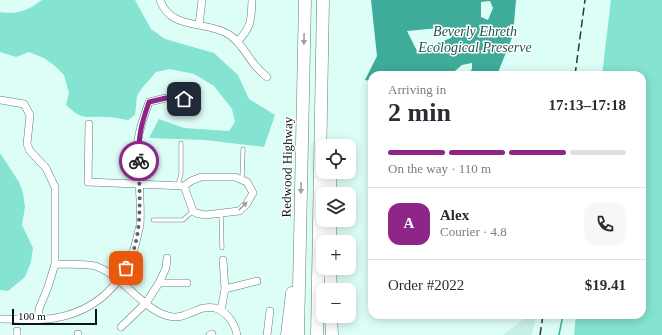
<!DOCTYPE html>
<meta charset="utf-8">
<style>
:root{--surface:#fff;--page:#f7f7f7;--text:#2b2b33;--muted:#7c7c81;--line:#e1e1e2;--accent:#8f2589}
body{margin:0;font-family:Georgia,serif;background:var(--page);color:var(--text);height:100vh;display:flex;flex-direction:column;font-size:15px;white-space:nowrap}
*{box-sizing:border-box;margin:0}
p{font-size:13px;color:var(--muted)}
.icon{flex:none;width:22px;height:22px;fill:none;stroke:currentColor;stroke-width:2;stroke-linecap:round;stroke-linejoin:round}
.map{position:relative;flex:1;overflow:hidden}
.panel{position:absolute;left:368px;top:71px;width:278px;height:248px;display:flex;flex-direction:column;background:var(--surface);border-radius:12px;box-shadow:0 2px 10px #0003}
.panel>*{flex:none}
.fabs{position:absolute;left:316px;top:139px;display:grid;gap:8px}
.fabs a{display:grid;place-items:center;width:40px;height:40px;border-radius:8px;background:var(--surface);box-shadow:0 2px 10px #0003;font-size:20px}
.scale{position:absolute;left:12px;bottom:10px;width:85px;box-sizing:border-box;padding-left:4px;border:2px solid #091513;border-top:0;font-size:11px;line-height:14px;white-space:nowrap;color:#091513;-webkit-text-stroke:3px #fff;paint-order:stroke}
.pin{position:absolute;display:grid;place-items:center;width:34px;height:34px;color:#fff;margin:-17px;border-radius:8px;box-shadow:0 2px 6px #0006}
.courier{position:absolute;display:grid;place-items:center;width:40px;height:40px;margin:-20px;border:3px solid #8f2589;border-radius:50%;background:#fff;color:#222;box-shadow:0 1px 5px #0007}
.head em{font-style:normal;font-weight:700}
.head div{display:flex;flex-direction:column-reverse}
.head{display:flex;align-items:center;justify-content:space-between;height:68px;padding:0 20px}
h1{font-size:26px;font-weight:700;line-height:30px}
.bar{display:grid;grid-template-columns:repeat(4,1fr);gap:6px 4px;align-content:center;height:48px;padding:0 20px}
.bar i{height:5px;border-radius:3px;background:var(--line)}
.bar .selected{background:var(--accent)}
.bar p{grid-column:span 4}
.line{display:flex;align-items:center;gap:10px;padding:0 20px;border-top:1px solid var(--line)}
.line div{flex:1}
.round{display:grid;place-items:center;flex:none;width:42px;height:42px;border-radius:12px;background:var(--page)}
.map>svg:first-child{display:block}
.built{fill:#c7f1e8}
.green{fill:#84e3d1}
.water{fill:#3fab9a;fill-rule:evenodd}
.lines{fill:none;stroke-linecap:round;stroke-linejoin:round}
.stream{stroke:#3fab9a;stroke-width:1.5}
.service-casing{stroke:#617f79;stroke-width:4.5}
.minor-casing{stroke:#617f79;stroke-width:8}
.motorway-casing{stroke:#617f79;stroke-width:13}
.service{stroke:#fff;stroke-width:3.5}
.minor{stroke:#fff;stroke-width:7}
.motorway{stroke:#fff;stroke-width:12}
.rail{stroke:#293835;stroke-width:1.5;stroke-dasharray:8 4;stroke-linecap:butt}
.oneway{fill:#9da1a1}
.done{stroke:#536763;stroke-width:4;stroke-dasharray:0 7.2}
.route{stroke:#8f2589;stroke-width:5}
.labels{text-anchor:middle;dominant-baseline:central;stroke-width:3;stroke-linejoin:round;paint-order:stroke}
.street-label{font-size:13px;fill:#091513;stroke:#fff}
.water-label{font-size:14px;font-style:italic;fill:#1a554c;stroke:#fff}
</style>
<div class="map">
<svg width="662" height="335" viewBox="0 0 662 335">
<rect width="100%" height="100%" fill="#ddfef7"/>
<path class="built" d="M529 315H536L532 335H503Z"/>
<path class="green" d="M42 0H135L151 29 165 39 214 53 238 75 249 99 275 115 264 147 205 140 149 138 159 119 184 128 229 131 235 122 232 109 214 86 194 74 170 69 156 72 142 88 137 96 135 115 128 120C121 119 113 117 106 117 84 116 83 121 66 105L69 93 64 75 55 66 44 58 29 52 16 57 0 52V12C17 15 29 10 42 0Z
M611 0H662V335H574L576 315H642V75H602Z
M0 153 19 182 23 193 25 207 22 225 33 248 31 262 25 277 8 291 0 290Z"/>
<path class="water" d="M371 0H516L513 35 497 75H468L472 69V63L462 65 450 75H372V81L365 80 377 56ZM490 1 493 8 488 20 481 17V2ZM449 27 451 38 417 51 407 31Z"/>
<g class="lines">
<path class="stream" d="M559 335 563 315"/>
<defs>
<path id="service" d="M242 179 243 149
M178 185 181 174V143
M221 213 222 248
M153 220H183L193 211"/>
<path id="minor" d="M160 0C171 31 205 20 228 34 240 41 246 54 254 64 258 69 262 73 267 77
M199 25 202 0
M238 41C252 26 251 20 252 0
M0 100 24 104 30 115 27 144 30 151 46 168 55 187V264L48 287 39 309 38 319
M89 124 88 182 184 186 191 181 201 177H235L247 182 253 193 246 205 239 211 205 215 196 213 193 211 184 186
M55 264C66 265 89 263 98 267 123 277 144 310 168 316 186 321 198 304 215 308 226 311 235 323 237 335
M159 283 166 268 167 258
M225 289 257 281
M221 310 225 289 223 260
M0 319C18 319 37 321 55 318 96 311 126 283 136 242 137 237 139 230 140 225 142 196 136 168 138 140 140 126 145 114 149 102L166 98 184 99 197 108
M121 327 146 303 159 283H187
M17 331V335
M78 334V335
M210 335 212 334
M267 335 270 311"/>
<path id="motorway" d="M330 172V194
M330 220V242
M330 268 331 290
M331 316 332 335
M287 335 292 293
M298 335 305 0
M317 335 323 0"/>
</defs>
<use href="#service" class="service-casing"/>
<use href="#minor" class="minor-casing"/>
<use href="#motorway" class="motorway-casing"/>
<use href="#service" class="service"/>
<use href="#minor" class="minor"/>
<use href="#motorway" class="motorway"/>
<path class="rail" d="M575 75 585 0
M540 335 543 315"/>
</g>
<defs><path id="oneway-solid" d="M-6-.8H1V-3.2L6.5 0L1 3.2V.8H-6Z"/></defs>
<g class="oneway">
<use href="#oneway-solid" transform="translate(304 39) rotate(91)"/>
<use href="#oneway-solid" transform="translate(301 188) rotate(91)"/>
<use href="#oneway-solid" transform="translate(243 206) rotate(-45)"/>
</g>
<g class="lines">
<path class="done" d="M126 268C144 236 139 198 139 161"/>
<path class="route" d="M139 161C138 136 141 125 149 102L166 98 184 99"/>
</g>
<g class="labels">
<g class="street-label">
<text transform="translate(287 167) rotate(-89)">Redwood Highway</text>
</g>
<g class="water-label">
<text x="475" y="31">Beverly Ehreth<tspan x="475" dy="16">Ecological Preserve</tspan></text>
</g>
</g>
</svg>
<div class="fabs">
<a><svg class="icon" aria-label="locate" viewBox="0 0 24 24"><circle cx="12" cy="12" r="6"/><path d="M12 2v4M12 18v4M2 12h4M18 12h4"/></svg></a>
<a><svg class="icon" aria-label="layers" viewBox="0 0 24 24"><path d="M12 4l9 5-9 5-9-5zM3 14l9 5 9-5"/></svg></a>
<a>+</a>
<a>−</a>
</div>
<div class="scale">100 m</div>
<div class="pin" style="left:126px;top:268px;background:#ea580c"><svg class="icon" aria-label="bag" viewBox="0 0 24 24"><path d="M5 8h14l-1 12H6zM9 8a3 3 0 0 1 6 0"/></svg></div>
<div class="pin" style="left:184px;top:99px;background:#1f2937"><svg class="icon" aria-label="home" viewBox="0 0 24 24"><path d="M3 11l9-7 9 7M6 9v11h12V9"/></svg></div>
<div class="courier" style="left:139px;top:161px"><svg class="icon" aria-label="bike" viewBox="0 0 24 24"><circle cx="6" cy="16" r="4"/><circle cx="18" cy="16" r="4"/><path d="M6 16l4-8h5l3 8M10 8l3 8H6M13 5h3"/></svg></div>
<section class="panel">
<div class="head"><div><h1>2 min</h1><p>Arriving in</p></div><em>17:13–17:18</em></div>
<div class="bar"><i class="selected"></i><i class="selected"></i><i class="selected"></i><i></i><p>On the way · 110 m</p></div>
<div class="line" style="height:72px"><b class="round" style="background:var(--accent);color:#fff">A</b><div><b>Alex</b><p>Courier · 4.8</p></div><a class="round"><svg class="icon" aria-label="phone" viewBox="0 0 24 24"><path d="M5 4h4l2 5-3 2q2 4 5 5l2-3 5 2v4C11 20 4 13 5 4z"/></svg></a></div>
<div class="line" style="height:52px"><div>Order #2022</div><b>$19.41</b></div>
</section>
</div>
